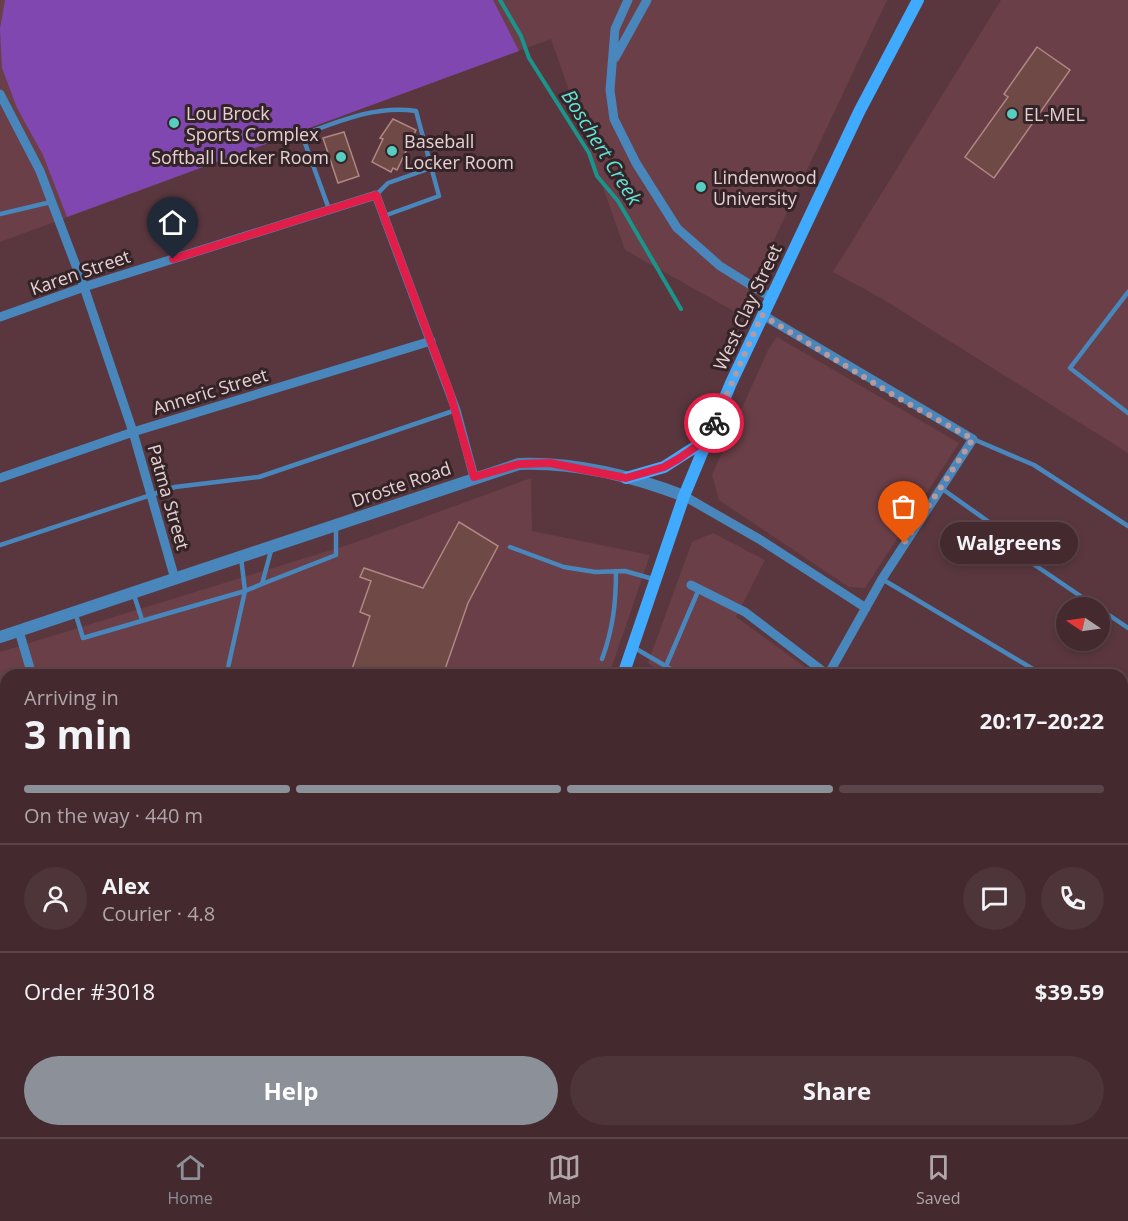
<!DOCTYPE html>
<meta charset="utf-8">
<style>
:root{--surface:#44292e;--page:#4e353a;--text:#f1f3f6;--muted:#afa6aa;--line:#5c454a;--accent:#8c9099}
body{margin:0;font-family:"Open Sans",sans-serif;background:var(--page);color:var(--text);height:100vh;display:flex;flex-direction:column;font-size:22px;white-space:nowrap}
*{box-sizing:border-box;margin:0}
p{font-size:20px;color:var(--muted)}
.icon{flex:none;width:33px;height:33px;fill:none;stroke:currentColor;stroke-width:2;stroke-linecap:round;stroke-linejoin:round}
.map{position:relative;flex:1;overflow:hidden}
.side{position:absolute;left:0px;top:669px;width:1128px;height:468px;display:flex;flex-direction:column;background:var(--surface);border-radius:18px 18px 0 0;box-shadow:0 3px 9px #0003,0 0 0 2px var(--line)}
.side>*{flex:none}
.needle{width:39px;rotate:283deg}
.fabs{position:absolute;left:1056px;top:597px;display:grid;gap:12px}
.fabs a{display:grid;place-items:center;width:54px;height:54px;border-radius:50%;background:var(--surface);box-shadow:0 3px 9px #0003,0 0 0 2px var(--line);font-size:30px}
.pin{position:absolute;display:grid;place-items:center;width:51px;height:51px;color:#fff;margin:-62px -26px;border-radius:50% 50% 50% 0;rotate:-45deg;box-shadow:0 0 6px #0007}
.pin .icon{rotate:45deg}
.courier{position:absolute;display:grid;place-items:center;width:60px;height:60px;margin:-30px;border:4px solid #e11d48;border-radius:50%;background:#fff;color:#222;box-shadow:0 2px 8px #0007}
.bubble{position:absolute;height:42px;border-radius:21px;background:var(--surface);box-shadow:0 3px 9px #0003,0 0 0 2px var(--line);font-size:20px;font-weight:700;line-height:42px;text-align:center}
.overview em{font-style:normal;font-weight:700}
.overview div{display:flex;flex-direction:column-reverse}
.overview{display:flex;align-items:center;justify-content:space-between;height:102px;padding:0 24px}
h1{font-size:39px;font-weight:700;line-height:45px}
.bar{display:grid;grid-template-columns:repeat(4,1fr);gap:9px 6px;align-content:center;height:72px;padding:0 24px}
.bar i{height:8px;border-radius:4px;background:var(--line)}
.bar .selected{background:var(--accent)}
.bar p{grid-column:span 4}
.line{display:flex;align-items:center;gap:15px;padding:0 24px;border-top:2px solid var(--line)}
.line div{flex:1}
.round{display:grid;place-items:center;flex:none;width:63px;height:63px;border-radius:32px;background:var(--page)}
.primary-button{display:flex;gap:12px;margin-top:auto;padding:12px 24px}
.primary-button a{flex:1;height:69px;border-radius:36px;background:var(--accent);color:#fff;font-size:24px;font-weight:700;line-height:69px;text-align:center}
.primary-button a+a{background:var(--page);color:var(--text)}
.menu{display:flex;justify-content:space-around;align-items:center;height:84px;border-top:2px solid var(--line);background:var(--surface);font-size:16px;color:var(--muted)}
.menu a{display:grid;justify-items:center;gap:3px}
.menu .selected{color:var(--accent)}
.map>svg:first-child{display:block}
.built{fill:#6a3f48}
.green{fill:#8047b0}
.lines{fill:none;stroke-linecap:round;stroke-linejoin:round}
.stream{stroke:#19958b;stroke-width:4}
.building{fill:#6e4945;stroke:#b08782;stroke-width:1.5}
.service{stroke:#4986bb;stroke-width:4.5}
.minor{stroke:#4986bb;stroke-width:9}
.tertiary{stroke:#4986bb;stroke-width:12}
.secondary{stroke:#40aafe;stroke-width:12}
.done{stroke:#b59a9f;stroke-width:6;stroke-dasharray:0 10.8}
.route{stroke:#e11d48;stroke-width:8}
.poi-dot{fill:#57cec2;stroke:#342427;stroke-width:2}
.labels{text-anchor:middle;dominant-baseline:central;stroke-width:6;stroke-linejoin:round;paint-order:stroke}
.poi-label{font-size:18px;fill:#e6d0d3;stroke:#342427;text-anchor:start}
.street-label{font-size:18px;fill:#e6d0d3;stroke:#342427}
.water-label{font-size:20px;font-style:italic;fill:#5fe6d9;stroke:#342427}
</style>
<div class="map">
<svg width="1128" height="1137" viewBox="0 0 1128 1137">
<rect width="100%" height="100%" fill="#5a373e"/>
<path class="built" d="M0 0H887L739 314 625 250 551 39 0 242Z
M1001 0H1128V453L881 298 833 272Z
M777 337 959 443 865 588 849 587 719 500 712 475 768 350Z
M531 478 532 531 650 555 609 675H6V1131H337L352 1137H0V652L351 544Z
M713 533 765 560 736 617 816 675H665L648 663 692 542Z"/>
<path class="green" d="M5 0H493L519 51 67 217 43 155 17 108 2 68 0 29Z"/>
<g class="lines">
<path class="stream" d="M500 0 521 36 529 58 589 153 597 176 618 201 681 309"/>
</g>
<path class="building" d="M1037 47 1070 70 994 178 965 157 1008 97 1004 94Z
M393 119 416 130 397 170 393 168 391 172 372 162 383 139 380 138Z
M344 132 359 176 338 183 323 138Z
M459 522 498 546 468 603 443 675H350L370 616 360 612 371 581 360 577 364 568 423 588Z"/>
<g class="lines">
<path class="service" d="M376 195 388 183 431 168
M329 209 302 135C339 121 376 105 416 111L439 196 384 216
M0 214 51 202
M1128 292 1070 368 1128 413
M973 439 1034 465 1128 526
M941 488 1010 537 1026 559 1098 608
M0 545 175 487 259 477 456 410
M510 547 564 567 595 572 625 571 653 579
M882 579 1043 675
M262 584 336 555V528
M134 595 142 620
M1100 609 1128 628
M75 612 83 638 245 591 262 584 272 547
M633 647 681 675
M602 659C613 629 616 603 616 571
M666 666 699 589
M218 675 227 672 245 591 241 557
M0 722 6 735
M1122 723 1128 726
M0 785 6 783
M0 865 6 866
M0 916 6 918
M0 972 6 973
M0 992 6 993
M291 1131 310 1137
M398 1131 415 1137
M122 1137 124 1131
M208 1137 209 1131
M260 1137 262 1131
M546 1137 550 1131"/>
<path class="minor" d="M628 0 615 29 610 90 614 119 636 163 677 228 720 266 770 297
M615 58 647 0
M0 94 40 171 84 287 133 432 175 579
M763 315 973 439 882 579 828 675
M0 317 84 287 376 195 456 410 474 477
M0 478 133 432 431 341
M684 496 759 539 866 608
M691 585 745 612 828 675
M19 631 32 675
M0 892 6 873
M1122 914 1128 919
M752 1137 768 1131
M1001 1137 1005 1131"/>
<path class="tertiary" d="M0 637 519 464C574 462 632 476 684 496"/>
<path class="secondary" d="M626 478 664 467 706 440
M623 675 684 496 731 383 859 112 918 0
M459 1137 461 1131"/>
</g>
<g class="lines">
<path class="done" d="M714 423 762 315 900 399 973 439 904 543"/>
<path class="route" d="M173 259 376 195 450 393 474 477 519 464 550 463 626 478 664 467 678 459 707 439 714 423"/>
</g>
<g class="poi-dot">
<circle cx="1012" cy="114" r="6"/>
<circle cx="174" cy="123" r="6"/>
<circle cx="392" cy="151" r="6"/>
<circle cx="341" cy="157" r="6"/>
<circle cx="701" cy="187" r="6"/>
</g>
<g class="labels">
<g class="poi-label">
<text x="186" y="113">Lou Brock<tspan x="186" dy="21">Sports Complex</tspan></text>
<text x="1024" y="114">EL-MEL</text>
<text x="404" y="141">Baseball<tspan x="404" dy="21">Locker Room</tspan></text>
<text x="329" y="157" text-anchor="end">Softball Locker Room</text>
<text x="713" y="177">Lindenwood<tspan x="713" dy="21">University</tspan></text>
</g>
<g class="street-label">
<text transform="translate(80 272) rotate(-19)">Karen Street</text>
<text transform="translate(747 307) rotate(-65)">West Clay Street</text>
<text transform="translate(210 391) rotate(-17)">Anneric Street</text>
<text transform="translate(401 484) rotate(-19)">Droste Road</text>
<text transform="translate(169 497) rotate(74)">Patma Street</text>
</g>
<g class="water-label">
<text transform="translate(602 147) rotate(58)">Boschert Creek</text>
</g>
</g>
</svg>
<div class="fabs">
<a><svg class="needle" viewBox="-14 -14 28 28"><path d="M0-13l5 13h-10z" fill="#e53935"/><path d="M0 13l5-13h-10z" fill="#afa6aa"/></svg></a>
</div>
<div class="pin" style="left:904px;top:543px;background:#ea580c"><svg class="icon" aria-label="bag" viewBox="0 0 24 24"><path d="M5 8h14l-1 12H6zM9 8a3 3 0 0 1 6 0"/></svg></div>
<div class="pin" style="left:173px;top:259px;background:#1f2937"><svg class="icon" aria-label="home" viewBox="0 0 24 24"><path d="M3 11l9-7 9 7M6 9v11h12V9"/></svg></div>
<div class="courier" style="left:714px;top:423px"><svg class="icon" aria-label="bike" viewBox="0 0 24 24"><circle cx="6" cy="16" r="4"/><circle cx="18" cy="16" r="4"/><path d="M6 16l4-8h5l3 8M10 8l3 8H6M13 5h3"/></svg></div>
<div class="bubble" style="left:940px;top:522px;width:138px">Walgreens</div>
<section class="side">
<div class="overview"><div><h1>3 min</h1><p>Arriving in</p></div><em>20:17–20:22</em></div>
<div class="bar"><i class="selected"></i><i class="selected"></i><i class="selected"></i><i></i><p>On the way · 440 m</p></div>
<div class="line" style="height:108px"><a class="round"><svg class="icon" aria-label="person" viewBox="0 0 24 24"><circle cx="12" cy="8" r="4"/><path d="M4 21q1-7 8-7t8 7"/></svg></a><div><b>Alex</b><p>Courier · 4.8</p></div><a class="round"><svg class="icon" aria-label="chat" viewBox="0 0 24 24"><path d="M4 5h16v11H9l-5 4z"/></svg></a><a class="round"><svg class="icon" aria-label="phone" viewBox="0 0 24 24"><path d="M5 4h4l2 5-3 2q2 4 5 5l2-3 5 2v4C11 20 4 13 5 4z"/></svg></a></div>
<div class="line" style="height:78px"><div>Order #3018</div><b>$39.59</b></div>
<div class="primary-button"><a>Help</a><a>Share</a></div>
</section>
</div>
<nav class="menu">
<a class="selected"><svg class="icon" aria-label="home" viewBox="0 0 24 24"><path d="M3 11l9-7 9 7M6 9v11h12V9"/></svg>Home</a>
<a><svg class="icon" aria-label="map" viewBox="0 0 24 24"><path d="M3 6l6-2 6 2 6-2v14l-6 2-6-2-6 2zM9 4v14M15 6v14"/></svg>Map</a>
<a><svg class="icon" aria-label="saved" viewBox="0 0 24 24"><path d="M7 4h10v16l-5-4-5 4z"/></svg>Saved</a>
</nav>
